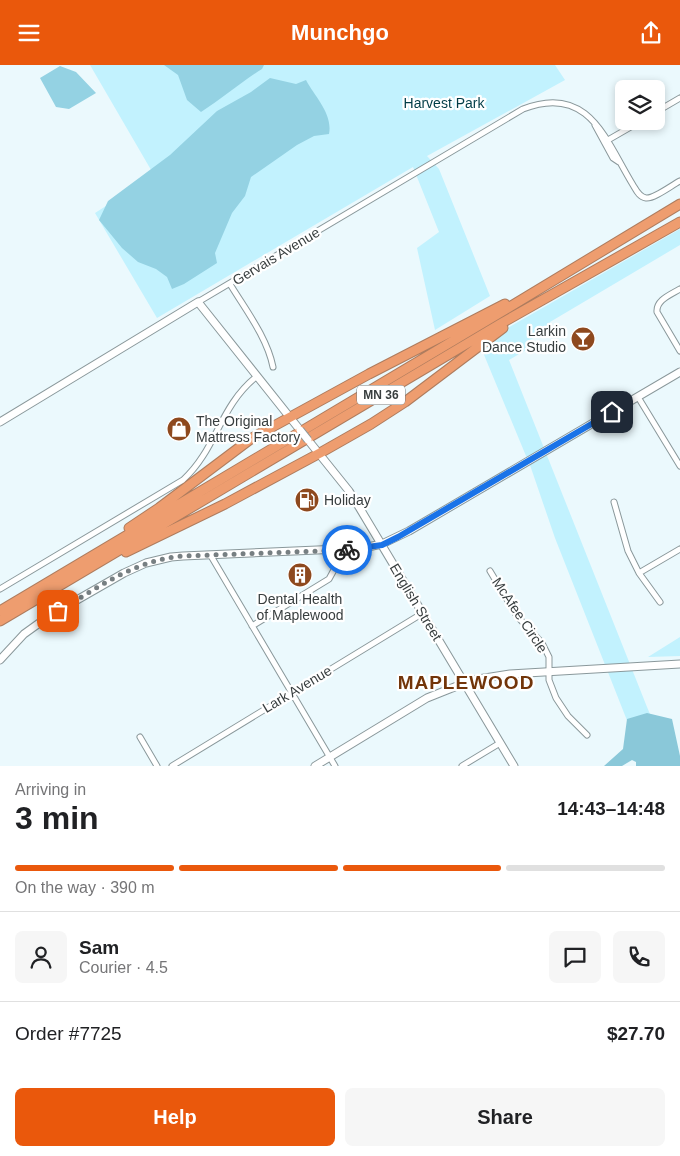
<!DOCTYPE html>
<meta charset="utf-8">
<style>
:root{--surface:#fff;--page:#f6f6f6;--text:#202124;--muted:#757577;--line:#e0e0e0;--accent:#ea580c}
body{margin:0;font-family:Arial,sans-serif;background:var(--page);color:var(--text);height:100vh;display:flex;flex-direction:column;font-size:19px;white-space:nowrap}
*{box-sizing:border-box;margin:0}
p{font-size:16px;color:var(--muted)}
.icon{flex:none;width:28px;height:28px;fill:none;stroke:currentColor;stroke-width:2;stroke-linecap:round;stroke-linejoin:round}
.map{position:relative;height:701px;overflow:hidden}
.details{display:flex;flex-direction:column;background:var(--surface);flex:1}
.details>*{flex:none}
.buttons{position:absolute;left:615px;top:15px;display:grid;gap:10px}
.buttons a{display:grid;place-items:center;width:50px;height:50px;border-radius:8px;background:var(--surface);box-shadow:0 2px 8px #0003;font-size:25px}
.pin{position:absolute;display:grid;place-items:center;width:42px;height:42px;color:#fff;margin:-21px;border-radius:10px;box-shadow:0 2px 8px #0006}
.courier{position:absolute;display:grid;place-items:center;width:50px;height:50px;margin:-25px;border:4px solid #1a73e8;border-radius:50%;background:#fff;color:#222;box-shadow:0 1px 6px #0007}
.summary em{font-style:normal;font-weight:700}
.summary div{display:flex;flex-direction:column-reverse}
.summary{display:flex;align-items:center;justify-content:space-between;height:85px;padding:0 15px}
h1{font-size:32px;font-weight:700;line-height:38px}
.bar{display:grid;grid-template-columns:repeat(4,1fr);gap:8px 5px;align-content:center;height:60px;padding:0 15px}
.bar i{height:6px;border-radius:4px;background:var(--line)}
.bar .active{background:var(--accent)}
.bar p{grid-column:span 4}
.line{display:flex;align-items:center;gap:12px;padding:0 15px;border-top:1px solid var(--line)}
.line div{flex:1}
.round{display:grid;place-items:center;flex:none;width:52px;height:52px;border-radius:8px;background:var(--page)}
.primary-button{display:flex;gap:10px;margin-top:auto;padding:10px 15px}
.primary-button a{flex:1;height:58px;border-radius:8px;background:var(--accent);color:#fff;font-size:20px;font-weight:700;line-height:58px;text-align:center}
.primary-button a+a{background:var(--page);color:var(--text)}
header{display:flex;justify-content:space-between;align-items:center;height:65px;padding:0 15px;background:var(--accent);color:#fff;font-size:22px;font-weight:700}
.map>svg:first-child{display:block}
.green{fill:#c2f2fe}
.forest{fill:#8ac8d9}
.water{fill:#94d2e3}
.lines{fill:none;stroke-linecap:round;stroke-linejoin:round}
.street-casing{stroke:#8a989b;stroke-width:7}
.secondary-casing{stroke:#8a989b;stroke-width:9}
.highway-casing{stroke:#ae7c5e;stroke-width:11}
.street{stroke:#fff;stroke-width:5}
.secondary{stroke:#fff;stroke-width:7}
.highway{stroke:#ee9d6f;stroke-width:9}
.secondary-bridge-casing{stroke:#8a989b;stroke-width:9;stroke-linecap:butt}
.secondary-bridge{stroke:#fff;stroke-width:7}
.done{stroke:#777f82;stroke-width:5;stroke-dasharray:0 9}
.route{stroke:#1a73e8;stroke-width:6}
.labels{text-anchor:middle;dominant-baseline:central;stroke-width:4.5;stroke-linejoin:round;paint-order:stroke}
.shield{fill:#fff;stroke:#747879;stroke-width:1}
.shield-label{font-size:12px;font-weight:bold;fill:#383e3f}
.park-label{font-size:14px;fill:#003c47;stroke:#fff}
.street-label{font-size:14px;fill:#383e3f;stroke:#fff}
.poi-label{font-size:14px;fill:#383e3f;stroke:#fff;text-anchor:start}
.district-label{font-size:19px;font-weight:bold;letter-spacing:1px;fill:#72350a;stroke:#fff}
</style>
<header><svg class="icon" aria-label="menu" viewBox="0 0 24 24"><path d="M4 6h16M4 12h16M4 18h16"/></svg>Munchgo<svg class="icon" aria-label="share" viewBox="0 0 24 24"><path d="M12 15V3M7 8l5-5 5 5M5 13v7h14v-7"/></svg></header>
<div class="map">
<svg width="680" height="701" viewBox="0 0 680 701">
<rect width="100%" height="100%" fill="#ebf9fd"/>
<path class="green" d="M90 0H555L565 15 427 91 439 104 490 231 435 265 417 183 439 167 413 102 157 253 95 148 154 110Z
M680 164V180L550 257 552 262 530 275 533 281 509 295 647 642 672 701H645L555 473 531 403 482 285 506 264Z
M680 572V591L648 592Z"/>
<path class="forest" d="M647 648 672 654 680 691V701H636V697L632 695 622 701H604L623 684 627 654Z"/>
<path class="water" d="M164 0H264L262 4C241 17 222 34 201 47L187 35 178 10Z
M60 1 76 7 96 28 69 44 56 42 40 13Z
M270 13 296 19 306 15C315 32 333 49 329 69L314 71 297 80 251 112 245 131 232 148 215 188 217 198 184 219 172 224 167 212 156 204 138 197 122 183 99 155 108 136 170 90 217 46 251 27Z"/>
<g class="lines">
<defs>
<path id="street" d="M656 47 680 33
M595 60 613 93 619 97
M608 75 641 56
M230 219C245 244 267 272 273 302
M680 224C670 230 656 235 657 247L680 286
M198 237 523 44C589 18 606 76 633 120 636 125 639 132 646 133 654 134 672 120 680 116
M638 332 680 401
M614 437 628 486 639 508 660 537
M211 491 335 701
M490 506 517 551 542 578 549 592V615L556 633 568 651 587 670
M639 508 680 484
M0 524 183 415C217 384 219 342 256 312
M252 561 329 514 335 503
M140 672 157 701
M172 701 423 548
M462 701 500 678"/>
<path id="secondary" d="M0 357 198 237 300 365
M308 375 349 426 359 442 514 701
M0 595 24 569 49 551 124 508 146 498 171 492 183 491 363 483 382 479 409 466 680 307
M315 701 427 633 472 615 510 609 680 599"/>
<path id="highway" d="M129 463 159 443 252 373 369 309 505 239
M126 487 225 439 320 388 371 359 405 337 503 263
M0 546 488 255 680 139
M0 556 500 259 680 157"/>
</defs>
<use href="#street" class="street-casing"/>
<use href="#secondary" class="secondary-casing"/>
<use href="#highway" class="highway-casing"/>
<use href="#street" class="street"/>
<use href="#secondary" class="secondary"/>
<use href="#highway" class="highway"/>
<defs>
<path id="secondary-bridge" d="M300 365 308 375"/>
</defs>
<use href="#secondary-bridge" class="secondary-bridge-casing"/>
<use href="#secondary-bridge" class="secondary-bridge"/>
</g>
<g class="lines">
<path class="done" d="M58 546C98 523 136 494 184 491L347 485"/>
<path class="route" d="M347 485 382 480 398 472 612 347"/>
</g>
<defs>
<symbol id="bar-disc" viewBox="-11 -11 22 22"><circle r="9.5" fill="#8e491e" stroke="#fff"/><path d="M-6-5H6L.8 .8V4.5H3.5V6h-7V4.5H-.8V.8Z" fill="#fff"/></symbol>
<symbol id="shop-disc" viewBox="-11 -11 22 22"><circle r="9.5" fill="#8e491e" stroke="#fff"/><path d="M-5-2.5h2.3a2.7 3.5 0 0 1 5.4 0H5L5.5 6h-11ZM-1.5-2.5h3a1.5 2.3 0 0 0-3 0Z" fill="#fff"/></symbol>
<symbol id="fuel-disc" viewBox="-11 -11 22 22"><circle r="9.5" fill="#8e491e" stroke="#fff"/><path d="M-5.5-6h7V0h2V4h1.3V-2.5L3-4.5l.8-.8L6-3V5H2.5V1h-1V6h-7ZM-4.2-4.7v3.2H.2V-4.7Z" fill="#fff"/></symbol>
<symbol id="building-disc" viewBox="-11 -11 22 22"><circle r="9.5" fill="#8e491e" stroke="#fff"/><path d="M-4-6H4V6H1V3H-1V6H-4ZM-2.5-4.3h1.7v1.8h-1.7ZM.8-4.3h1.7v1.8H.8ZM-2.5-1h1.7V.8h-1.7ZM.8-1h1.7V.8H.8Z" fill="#fff"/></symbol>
</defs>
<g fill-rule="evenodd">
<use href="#bar-disc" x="569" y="260" width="28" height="28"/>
<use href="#shop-disc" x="165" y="350" width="28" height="28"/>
<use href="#fuel-disc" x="293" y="421" width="28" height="28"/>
<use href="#building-disc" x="286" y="496" width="28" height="28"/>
</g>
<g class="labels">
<rect class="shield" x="357" y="320.5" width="48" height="19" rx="4"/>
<g class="shield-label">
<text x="381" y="330">MN 36</text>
</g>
<g class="park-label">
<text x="444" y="38">Harvest Park</text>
</g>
<g class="street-label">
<text transform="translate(276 191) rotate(-31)">Gervais Avenue</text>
<text transform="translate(416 537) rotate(59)">English Street</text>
<text transform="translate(520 550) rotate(56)">McAfee Circle</text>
<text transform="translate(297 624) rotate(-31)">Lark Avenue</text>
</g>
<g class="poi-label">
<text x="566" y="266" text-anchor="end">Larkin<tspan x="566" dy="16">Dance Studio</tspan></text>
<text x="196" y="356">The Original<tspan x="196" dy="16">Mattress Factory</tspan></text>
<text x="324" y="435">Holiday</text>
<text x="300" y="534" text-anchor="middle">Dental Health<tspan x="300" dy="16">of Maplewood</tspan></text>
</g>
<g class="district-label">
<text x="466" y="617">MAPLEWOOD</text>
</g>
</g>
</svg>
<div class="buttons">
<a><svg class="icon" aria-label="layers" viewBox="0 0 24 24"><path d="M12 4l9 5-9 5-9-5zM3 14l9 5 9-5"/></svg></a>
</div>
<div class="pin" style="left:58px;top:546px;background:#ea580c"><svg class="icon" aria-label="bag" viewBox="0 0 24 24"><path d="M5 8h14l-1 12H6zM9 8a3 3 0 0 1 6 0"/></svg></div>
<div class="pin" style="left:612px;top:347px;background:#1f2937"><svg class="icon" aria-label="home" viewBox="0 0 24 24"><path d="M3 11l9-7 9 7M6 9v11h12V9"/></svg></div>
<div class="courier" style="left:347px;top:485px"><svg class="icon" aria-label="bike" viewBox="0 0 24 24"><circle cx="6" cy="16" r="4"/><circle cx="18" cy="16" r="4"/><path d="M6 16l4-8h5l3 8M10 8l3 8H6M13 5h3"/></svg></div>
</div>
<section class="details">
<div class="summary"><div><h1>3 min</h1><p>Arriving in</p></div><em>14:43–14:48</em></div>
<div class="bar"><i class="active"></i><i class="active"></i><i class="active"></i><i></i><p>On the way · 390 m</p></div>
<div class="line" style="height:90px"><a class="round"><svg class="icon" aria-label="person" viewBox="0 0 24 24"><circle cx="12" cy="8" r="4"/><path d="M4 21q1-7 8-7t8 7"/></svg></a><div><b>Sam</b><p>Courier · 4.5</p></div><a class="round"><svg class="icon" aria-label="chat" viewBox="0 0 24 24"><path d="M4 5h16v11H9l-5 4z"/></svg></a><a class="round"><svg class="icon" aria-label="phone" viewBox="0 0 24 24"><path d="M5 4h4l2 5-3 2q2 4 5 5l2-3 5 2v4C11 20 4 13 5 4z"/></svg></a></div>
<div class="line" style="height:65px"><div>Order #7725</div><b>$27.70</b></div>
<div class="primary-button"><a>Help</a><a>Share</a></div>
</section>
